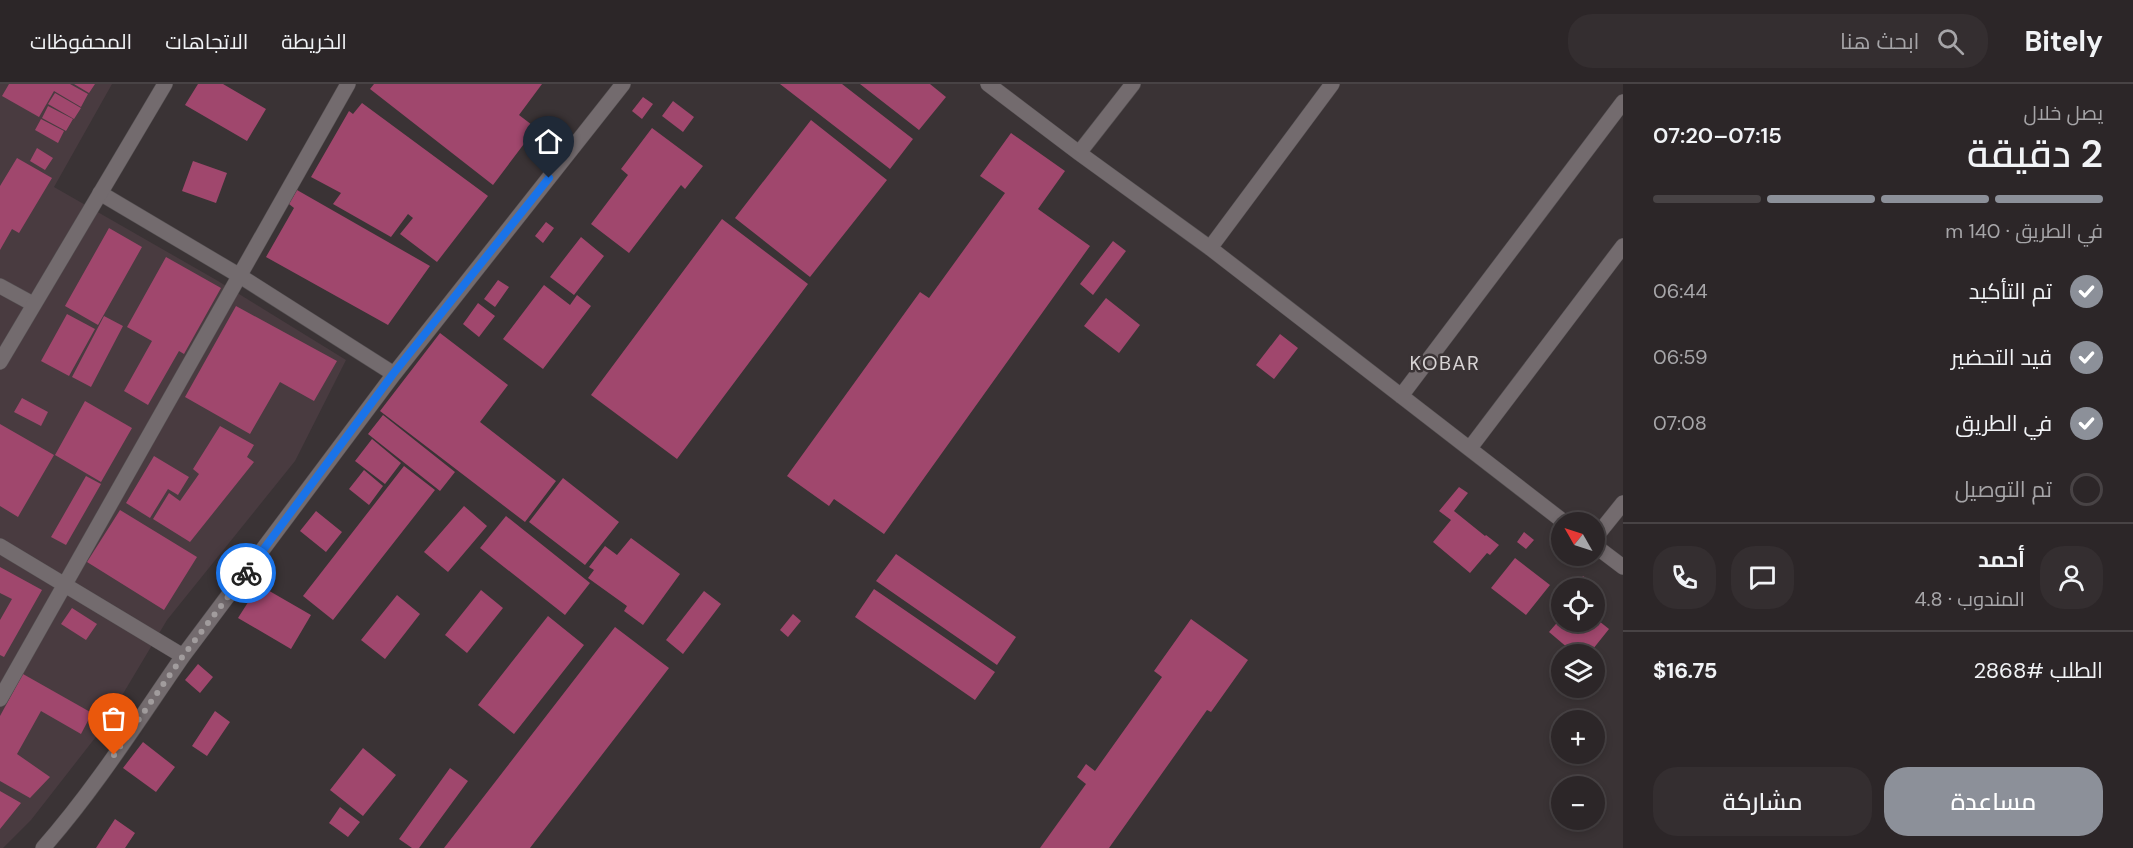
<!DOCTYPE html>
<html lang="ar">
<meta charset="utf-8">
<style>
:root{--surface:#2c2628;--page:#342e30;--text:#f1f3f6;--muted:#a6a5a8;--line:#484345;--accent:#8c9099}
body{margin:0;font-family:"DM Sans",Cairo,sans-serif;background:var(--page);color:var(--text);direction:rtl;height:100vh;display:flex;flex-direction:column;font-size:22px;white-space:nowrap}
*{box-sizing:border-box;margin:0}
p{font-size:20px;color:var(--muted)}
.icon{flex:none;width:33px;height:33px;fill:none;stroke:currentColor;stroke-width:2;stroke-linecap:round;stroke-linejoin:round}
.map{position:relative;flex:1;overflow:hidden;direction:ltr}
.side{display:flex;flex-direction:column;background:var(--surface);width:510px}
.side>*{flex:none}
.needle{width:39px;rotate:309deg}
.buttons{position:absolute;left:1551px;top:428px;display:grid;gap:12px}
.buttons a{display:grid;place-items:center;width:54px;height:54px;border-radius:50%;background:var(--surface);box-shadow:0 3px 9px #0003,0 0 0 2px var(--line);font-size:30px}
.pin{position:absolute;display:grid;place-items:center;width:51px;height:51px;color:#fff;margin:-62px -26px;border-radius:50% 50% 50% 0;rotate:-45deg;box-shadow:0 0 6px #0007}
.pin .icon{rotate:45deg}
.courier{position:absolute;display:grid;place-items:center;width:60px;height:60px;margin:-30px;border:4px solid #1a73e8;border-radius:50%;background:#fff;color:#222;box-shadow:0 2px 8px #0007}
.headline em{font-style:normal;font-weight:600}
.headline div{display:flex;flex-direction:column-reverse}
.headline{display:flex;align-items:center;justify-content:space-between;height:102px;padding:0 30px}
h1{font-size:39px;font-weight:600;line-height:45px}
.bar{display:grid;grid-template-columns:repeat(4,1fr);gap:9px 6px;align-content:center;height:72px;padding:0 30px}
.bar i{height:8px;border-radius:4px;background:var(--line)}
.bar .active{background:var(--accent)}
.bar p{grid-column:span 4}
.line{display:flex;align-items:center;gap:15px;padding:0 30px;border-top:2px solid var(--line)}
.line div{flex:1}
.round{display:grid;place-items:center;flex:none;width:63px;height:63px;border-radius:24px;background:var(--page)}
ol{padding:0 30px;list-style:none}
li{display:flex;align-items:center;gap:18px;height:66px}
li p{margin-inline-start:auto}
li .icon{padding:6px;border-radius:50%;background:var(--accent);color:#fff;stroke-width:4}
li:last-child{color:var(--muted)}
li i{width:33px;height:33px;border:3px solid var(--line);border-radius:50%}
.action{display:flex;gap:12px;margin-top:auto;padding:12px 30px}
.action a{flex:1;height:69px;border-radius:24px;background:var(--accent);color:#fff;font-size:24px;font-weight:600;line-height:69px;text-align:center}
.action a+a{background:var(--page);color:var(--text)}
header{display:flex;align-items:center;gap:36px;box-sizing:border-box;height:84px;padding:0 30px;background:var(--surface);border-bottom:2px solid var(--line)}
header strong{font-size:28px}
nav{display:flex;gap:33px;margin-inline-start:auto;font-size:21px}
.search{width:420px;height:54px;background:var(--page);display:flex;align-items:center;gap:15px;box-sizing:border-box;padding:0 21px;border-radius:24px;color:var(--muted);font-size:22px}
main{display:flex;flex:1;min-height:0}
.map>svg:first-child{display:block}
.built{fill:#493b40}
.building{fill:#a0476d}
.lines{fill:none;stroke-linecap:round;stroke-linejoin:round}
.lane-casing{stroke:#544f51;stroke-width:16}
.street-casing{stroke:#544f51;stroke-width:16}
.lane{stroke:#736b6e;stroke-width:15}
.street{stroke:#736b6e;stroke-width:15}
.done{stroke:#a19c9d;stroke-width:6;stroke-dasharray:0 10.8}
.route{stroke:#1a73e8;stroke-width:8}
.labels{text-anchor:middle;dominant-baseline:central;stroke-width:5;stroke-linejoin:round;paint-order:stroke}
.neighbourhood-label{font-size:20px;letter-spacing:1.5px;fill:#d8d4d5;stroke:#3a3335}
</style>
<header>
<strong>Bitely</strong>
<div class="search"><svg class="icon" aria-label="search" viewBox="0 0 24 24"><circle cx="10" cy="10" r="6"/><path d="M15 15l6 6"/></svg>ابحث هنا</div>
<nav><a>الخريطة</a><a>الاتجاهات</a><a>المحفوظات</a></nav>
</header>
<main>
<section class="side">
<div class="headline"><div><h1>2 دقيقة</h1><p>يصل خلال</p></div><em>07:15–07:20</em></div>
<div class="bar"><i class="active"></i><i class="active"></i><i class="active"></i><i></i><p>في الطريق · 140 m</p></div>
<ol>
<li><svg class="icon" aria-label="check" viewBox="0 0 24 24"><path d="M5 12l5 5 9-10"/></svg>تم التأكيد<p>06:44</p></li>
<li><svg class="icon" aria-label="check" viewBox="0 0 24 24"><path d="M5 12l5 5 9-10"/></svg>قيد التحضير<p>06:59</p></li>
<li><svg class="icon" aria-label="check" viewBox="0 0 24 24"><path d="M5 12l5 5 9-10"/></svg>في الطريق<p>07:08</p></li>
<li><i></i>تم التوصيل</li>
</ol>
<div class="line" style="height:108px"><a class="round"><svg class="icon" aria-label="person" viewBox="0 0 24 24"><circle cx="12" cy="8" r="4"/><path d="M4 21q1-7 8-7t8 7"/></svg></a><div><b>أحمد</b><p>المندوب · 4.8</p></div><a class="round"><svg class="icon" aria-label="chat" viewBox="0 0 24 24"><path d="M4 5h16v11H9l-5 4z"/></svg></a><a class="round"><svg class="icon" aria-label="phone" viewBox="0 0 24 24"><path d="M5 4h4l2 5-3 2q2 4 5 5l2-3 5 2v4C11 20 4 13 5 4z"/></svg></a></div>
<div class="line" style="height:78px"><div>الطلب #2868</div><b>$16.75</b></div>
<div class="action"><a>مساعدة</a><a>مشاركة</a></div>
</section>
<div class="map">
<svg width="1623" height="764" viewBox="0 0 1623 764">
<rect width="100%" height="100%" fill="#3a3335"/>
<path class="built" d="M0 0H112L54 103 218 197 346 276 295 377 167 536 102 645 31 736 3 764H0Z"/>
<path class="building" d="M9 0H70L88 10 81 23 54 7 39 33 2 12Z
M74 0H95L89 9Z
M198 0H223L266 25 247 57 185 21Z
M374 0H542L519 31 536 44 493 101 370 5Z
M780 0H842L913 55 890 85Z
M860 0H930L946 13 919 46Z
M55 9 81 24 74 35 48 20Z
M643 13 653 20 642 35 632 27Z
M673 17 694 33 683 48 662 32Z
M362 19 488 112 437 178 400 150 413 134 408 130 391 153 333 120 341 109 311 93 349 27 353 30Z
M48 22 73 35 66 47 42 34Z
M41 35 64 47 58 59 35 46Z
M811 36 887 96 810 193 735 134Z
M652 44 703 82 685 105 681 101 629 169 591 140 628 91 621 85Z
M1011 49 1065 87 1038 125 1090 162 884 450 834 415 829 422 787 392 920 208 929 214 1005 109 980 92Z
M37 64 53 74 45 86 30 77Z
M17 74 52 94 19 149 12 145 0 166V102Z
M193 77 227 89 216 119 182 107Z
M297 106 430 182 388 241 266 173 294 124 289 120Z
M722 135 808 200 677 375 591 311Z
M546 138 554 144 543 159 535 152Z
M109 144 142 163 98 241 65 222Z
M581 153 604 172 574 211 550 193Z
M1113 157 1126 167 1093 211 1080 200Z
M166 173 221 204 184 270 179 267 148 321 124 307 152 257 127 243Z
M498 196 509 203 495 223 484 215Z
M544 201 570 221 577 211 591 222 543 285 503 255Z
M1106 214 1140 241 1119 269 1084 242Z
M478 219 495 232 479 253 463 240Z
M236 222 337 277 314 317 280 298 250 350 185 313Z
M67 230 95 245 69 292 41 277Z
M104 232 123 242 91 303 72 293Z
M440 249 508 301 480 338 556 397 525 438 380 327Z
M1280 250 1298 264 1274 295 1256 281Z
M22 314 48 328 41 342 14 328Z
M85 317 132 344 101 398 55 371Z
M383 331 455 388 440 407 368 350Z
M0 340 54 371 18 433 0 422Z
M220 342 254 361 247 373 254 378 190 458 153 435 169 409 180 417 199 390 193 385Z
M372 355 401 379 385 400 355 377Z
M154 372 189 393 178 411 168 405 150 434 126 419Z
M404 382 435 406 333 536 303 512Z
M364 386 383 402 369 421 349 405Z
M86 392 101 400 66 461 51 453Z
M563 394 619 438 585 481 529 438Z
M1459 403 1468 409 1454 427 1485 452 1486 451 1499 461 1490 471 1487 469 1470 489 1433 458 1451 436 1439 427Z
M464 422 487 442 448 488 424 468Z
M120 426 197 473 164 526 87 478Z
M316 427 342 448 326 468 300 447Z
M506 432 590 499 565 531 480 464Z
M1524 448 1534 456 1526 465 1517 458Z
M631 454 680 490 643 541 624 527 627 522 588 494 594 486 589 483 605 462 617 471Z
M896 470 1016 553 997 581 876 497Z
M1515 474 1550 501 1526 531 1491 504Z
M0 483 42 506 4 573 0 571V536L12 515 0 509Z
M1583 492 1593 499 1589 504H1579L1576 502Z
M259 501 311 531 291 565 238 534Z
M874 505 995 588 975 616 855 533Z
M481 506 503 524 467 569 445 551Z
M704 507 721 520 683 570 666 556Z
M397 511 420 530 385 575 361 556Z
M72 524 97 540 86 556 61 540Z
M793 530 801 537 788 553 780 546Z
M548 532 584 561 514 650 478 621Z
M1562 533V537H1594V533L1609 545 1589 570H1575L1549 548Z
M1191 535 1248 576 1211 628 1207 626 1109 764H1040L1086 700 1077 693 1086 680 1095 687 1162 593 1154 587Z
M615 543 669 584 530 764H444Z
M198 580 213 593 200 609 185 596Z
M23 590 92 629 81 650 41 627 17 670 50 693 30 714 0 697V632Z
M215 627 230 638 207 672 192 662Z
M143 658 175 683 156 708 123 684Z
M363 664 396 691 363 732 330 706Z
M450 684 468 697 419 764H412L399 755Z
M0 707 21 719 0 745Z
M340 723 360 738 348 753 329 739Z
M115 735 135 749 125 764H96Z"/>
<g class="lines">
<defs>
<path id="lane" d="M100 109 240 192 394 290
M0 202 33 220
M0 462 183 572 394 290 623 0
M0 615 348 0
M43 764C95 705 138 637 183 572"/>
<path id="street" d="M988 0 1079 69 1210 164 1564 438
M1079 69 1133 0
M1210 164 1332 0
M0 278 165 0
M1401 312 1623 18
M1470 364 1623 162
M1594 455 1623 419
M1594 461 1623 483"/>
</defs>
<use href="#lane" class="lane-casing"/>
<use href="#street" class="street-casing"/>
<use href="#lane" class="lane"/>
<use href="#street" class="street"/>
</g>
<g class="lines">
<path class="done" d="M114 671 183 572 246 489"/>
<path class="route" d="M246 489 393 290 549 94"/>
</g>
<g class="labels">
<g class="neighbourhood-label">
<text x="1445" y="279">KOBAR</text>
</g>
</g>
</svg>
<div class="buttons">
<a><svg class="needle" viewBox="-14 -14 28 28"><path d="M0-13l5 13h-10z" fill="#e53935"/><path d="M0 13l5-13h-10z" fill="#a6a5a8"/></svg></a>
<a><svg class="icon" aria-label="locate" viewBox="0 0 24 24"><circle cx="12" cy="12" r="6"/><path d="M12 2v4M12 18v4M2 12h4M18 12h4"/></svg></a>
<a><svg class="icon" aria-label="layers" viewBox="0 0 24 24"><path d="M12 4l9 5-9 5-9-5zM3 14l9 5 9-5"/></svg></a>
<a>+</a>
<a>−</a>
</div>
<div class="pin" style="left:114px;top:671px;background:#ea580c"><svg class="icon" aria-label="bag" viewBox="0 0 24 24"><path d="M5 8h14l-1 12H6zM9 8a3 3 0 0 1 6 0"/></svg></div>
<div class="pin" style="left:549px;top:94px;background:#1f2937"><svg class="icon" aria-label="home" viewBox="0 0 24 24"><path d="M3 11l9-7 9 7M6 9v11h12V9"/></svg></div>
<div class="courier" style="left:246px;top:489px"><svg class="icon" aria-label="bike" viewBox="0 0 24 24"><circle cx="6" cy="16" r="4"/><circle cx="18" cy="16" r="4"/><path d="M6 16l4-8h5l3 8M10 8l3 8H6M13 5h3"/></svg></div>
</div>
</main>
